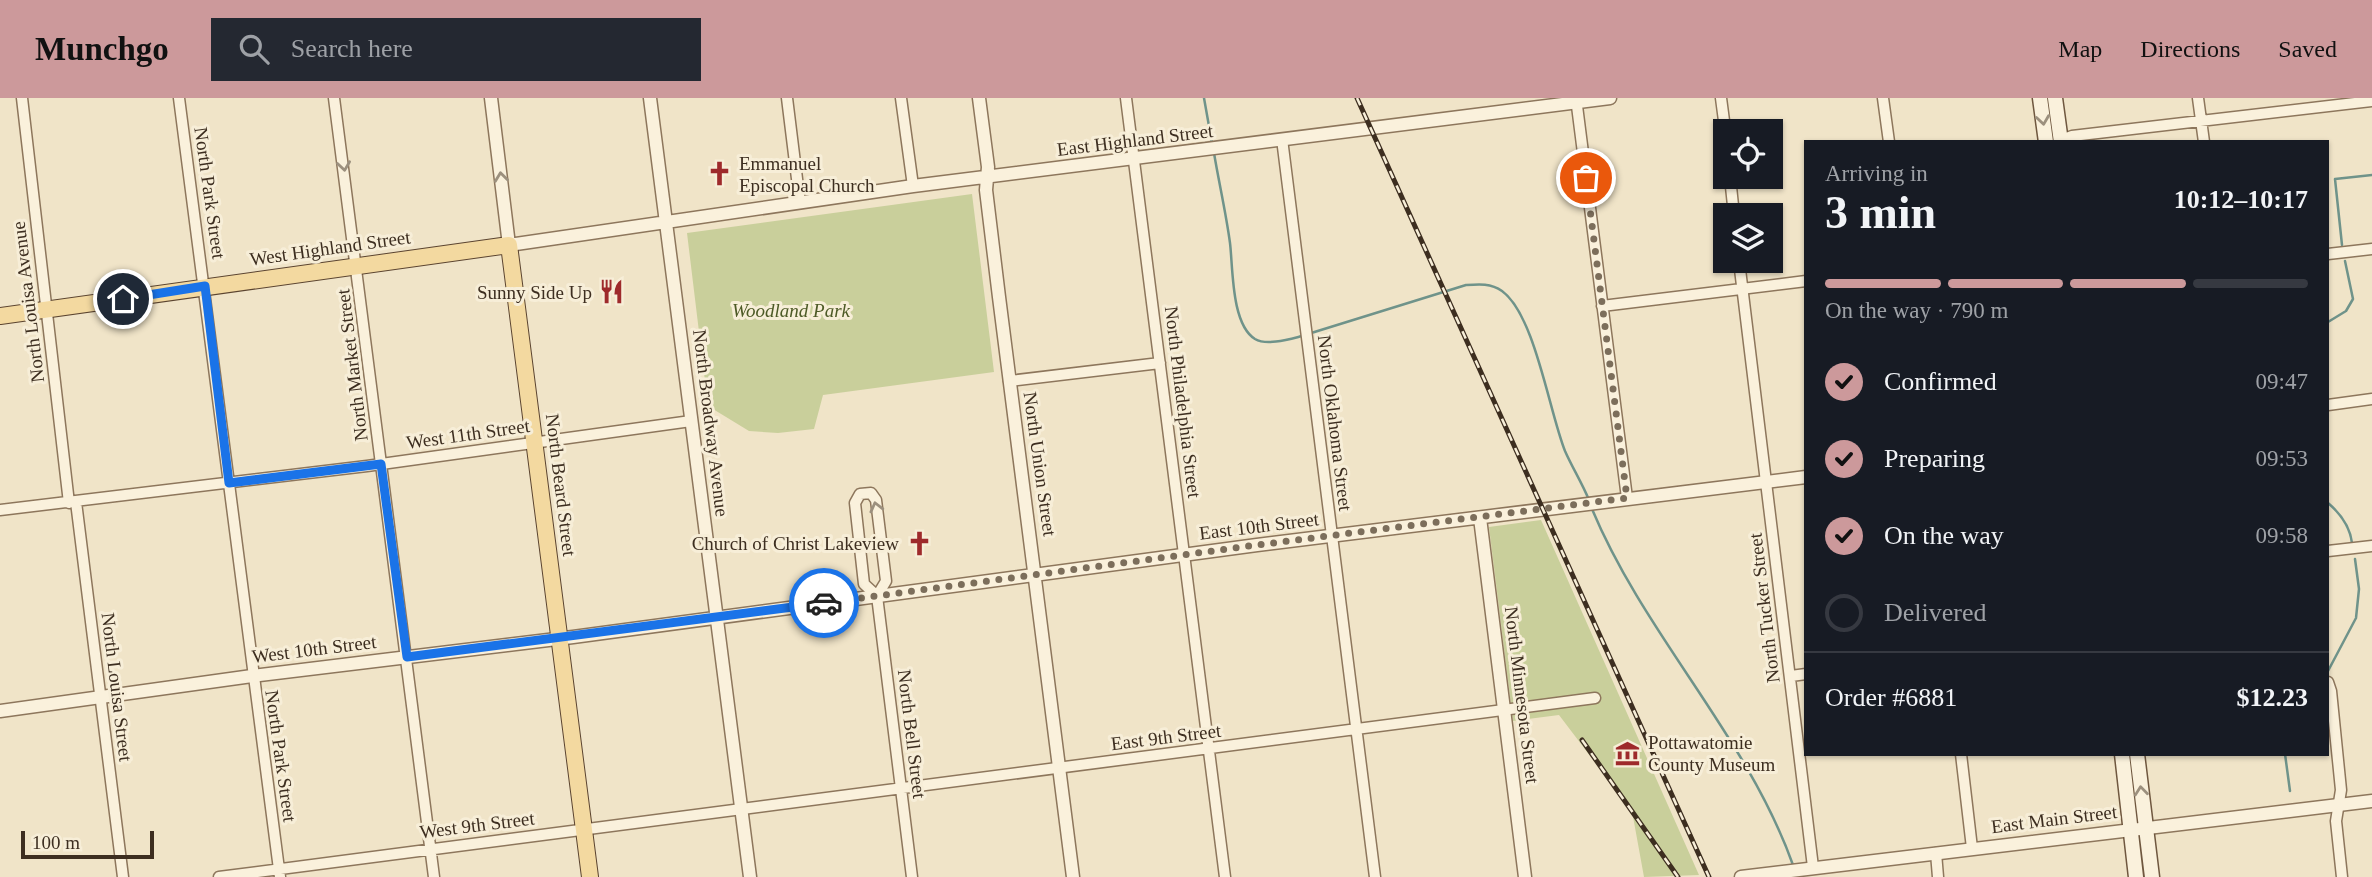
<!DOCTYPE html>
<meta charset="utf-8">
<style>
:root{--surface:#171b24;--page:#242831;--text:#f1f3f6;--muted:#9ea1a6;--line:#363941;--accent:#cc999b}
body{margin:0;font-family:Georgia,serif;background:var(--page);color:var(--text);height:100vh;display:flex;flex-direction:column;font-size:26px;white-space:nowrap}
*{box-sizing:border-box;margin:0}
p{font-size:23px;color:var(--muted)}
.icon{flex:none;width:38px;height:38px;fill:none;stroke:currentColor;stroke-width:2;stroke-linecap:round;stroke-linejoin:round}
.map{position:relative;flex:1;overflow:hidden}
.details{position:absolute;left:1804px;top:42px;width:525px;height:616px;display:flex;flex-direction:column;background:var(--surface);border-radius:0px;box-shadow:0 2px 5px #0004}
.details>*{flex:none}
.controls{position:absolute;left:1713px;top:21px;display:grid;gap:14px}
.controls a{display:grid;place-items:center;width:70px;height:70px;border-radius:0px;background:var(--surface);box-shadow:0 2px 5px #0004;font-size:35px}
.scale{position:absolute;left:21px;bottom:18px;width:133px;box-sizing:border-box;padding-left:7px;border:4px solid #3d2e20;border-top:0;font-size:19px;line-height:24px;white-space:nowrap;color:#3d2e20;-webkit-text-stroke:5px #f7eed8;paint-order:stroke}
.pin{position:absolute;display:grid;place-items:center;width:60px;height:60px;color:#fff;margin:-30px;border:4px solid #fff;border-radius:50%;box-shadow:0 2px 7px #0007}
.courier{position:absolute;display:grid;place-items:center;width:70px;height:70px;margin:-35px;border:5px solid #1a73e8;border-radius:50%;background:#fff;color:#222;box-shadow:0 2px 9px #0007}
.headline em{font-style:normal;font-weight:600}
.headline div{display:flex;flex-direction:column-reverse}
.headline{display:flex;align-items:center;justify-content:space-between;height:119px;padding:0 21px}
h1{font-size:46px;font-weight:600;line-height:52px}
.bar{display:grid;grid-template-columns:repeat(4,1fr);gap:10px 7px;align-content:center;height:84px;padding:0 21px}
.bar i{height:9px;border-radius:5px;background:var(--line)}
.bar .selected{background:var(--accent)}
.bar p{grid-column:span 4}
.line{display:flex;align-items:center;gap:18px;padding:0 21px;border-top:2px solid var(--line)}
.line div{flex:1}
ol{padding:0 21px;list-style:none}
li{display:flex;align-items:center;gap:21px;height:77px}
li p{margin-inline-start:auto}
li .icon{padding:7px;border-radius:50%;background:var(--accent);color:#111;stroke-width:4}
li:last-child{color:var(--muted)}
li i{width:38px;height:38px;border:4px solid var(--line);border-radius:50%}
header{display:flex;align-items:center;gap:42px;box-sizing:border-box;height:98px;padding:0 35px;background:var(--accent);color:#111}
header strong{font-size:33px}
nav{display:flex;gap:38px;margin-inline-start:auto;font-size:24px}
.search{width:490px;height:63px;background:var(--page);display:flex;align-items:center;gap:18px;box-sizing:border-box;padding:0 24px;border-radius:0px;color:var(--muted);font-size:26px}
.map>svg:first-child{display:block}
.green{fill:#c9cf9b}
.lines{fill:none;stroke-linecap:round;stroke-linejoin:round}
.stream{stroke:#6f938a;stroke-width:2.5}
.minor-casing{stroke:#8d765c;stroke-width:13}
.tertiary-casing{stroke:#8d765c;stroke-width:15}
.secondary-casing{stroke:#6f573f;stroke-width:17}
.primary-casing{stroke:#5b4430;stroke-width:18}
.minor{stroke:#faf1dc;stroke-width:10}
.tertiary{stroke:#faf1dc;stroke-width:12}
.secondary{stroke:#faf1dc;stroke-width:14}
.primary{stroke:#f3d9a0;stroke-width:16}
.rail-casing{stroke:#3d2e20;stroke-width:5}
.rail{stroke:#f7eed8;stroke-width:2.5;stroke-dasharray:8;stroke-linecap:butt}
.oneway{stroke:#9c907e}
.done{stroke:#7c6e5b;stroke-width:7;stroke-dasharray:0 12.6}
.route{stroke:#1a73e8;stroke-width:9}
.labels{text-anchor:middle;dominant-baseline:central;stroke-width:6;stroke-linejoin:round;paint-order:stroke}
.street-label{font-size:19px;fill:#3d2e20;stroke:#f7eed8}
.poi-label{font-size:19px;fill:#3d2e20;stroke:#f7eed8;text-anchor:start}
.park-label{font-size:19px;font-style:italic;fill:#4d5a26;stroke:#f7eed8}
</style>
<header>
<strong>Munchgo</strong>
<div class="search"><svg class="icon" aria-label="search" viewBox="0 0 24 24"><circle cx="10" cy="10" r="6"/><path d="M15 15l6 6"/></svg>Search here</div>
<nav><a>Map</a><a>Directions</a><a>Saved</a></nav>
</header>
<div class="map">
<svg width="2372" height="779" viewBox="0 0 2372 779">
<rect width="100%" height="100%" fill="#f0e4c8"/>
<path class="green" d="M972 96 994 274 823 297 814 331 778 335 749 333 708 308 687 135Z
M1541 422 1699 777 1644 779 1632 713 1559 617 1513 623 1489 429Z"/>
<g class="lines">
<path class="stream" d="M1204 0 1212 45
M1214 55C1219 85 1226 115 1230 145 1233 169 1231 226 1255 241 1267 248 1290 241 1302 238
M2342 147 2335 81 2372 77
M2328 224 2346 213 2353 201 2345 163
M1308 236 1466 187C1479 186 1491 185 1502 193 1535 217 1549 313 1565 353 1572 369 1582 385 1589 402
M2328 405C2341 416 2350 429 2352 445
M1592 411C1645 538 1747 638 1793 767
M2328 573 2356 520 2359 491 2355 461
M2285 656 2290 693"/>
<defs>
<path id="minor" d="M22 0 69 405
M179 0 280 779
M334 0 434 779
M787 0 800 105
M901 0 913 88
M1126 0 1225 779
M1576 0 1627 400
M1721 0 1726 38
M1883 0 1889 44
M2198 0 2204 44
M1282 41 1375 779
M2061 42 2072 38 2372 3
M1730 79 1734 117
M2328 156 2372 151
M1739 163 1813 769
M1602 208 1806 183
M1009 283 1160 265
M2328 307 2372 301
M76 404 123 779
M0 412 367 368 691 323
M2328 453 2372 448
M877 498 864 486 855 405 860 396 871 395 876 402 886 483 877 498 912 779
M1791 578 1806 576
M2328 584 2331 593 2341 692 2336 723 2342 779
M1961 656 1972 750
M1936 755 1938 779
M219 779 1595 600"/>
<path id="tertiary" d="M491 0 509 147 913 88 1610 0
M650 0 750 779
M979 0 988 69 986 92 999 199 1073 779
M1480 420 1525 779
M0 613 252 578 573 539 1257 447 1806 379
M1741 779 2372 703"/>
<path id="secondary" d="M2040 0 2046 44
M2055 0 2061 44
M2122 656 2136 779
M2137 656 2152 779"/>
<path id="primary" d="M0 218 509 147 590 779"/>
</defs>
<use href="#minor" class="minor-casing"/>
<use href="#tertiary" class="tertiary-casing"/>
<use href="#secondary" class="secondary-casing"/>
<use href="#primary" class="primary-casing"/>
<use href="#minor" class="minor"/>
<use href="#tertiary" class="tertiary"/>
<use href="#secondary" class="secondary"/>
<use href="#primary" class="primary"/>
<defs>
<path id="rail" d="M1357 0 1709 779
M1582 642 1678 779"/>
</defs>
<use href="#rail" class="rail-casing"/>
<use href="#rail" class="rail"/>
</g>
<defs><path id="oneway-chevron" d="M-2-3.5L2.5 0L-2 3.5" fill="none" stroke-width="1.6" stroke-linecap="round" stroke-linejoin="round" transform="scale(1.75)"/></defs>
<g class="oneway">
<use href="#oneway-chevron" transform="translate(2043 22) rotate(82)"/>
<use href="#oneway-chevron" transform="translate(344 68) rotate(82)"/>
<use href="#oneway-chevron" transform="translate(501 79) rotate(-97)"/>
<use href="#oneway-chevron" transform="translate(876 409) rotate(-104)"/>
<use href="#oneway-chevron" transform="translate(2141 693) rotate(-96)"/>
</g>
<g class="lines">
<path class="done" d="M824 505 1257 447 1627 400 1586 80"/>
<path class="route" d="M123 201 205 188 229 385 381 366 407 559 824 505"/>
</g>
<defs>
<symbol id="church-bare" viewBox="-9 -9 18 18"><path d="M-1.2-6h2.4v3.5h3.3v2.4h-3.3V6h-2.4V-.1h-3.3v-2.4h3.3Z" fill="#9e2a2b" stroke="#f7eed8" stroke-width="2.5" paint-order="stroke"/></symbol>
<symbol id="restaurant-bare" viewBox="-9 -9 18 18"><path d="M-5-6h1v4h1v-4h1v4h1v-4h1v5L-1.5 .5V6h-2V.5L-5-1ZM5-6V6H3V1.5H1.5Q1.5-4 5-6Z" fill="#9e2a2b" stroke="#f7eed8" stroke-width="2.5" paint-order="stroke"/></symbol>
<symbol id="museum-bare" viewBox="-9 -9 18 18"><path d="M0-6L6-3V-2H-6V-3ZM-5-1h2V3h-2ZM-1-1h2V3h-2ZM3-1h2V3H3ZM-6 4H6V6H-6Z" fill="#9e2a2b" stroke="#f7eed8" stroke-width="2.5" paint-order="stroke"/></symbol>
</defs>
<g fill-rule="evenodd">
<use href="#church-bare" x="702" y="58" width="35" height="35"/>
<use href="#restaurant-bare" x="594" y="176" width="35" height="35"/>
<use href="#church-bare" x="902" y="428" width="35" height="35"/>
<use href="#museum-bare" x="1610" y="638" width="35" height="35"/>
</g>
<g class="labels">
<g class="street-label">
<text transform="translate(1135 42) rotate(-7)">East Highland Street</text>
<text transform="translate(210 95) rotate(82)">North Park Street</text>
<text transform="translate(330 150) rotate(-8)">West Highland Street</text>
<text transform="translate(28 204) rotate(-97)">North Louisa Avenue</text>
<text transform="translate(352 267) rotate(-97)">North Market Street</text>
<text transform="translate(1183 304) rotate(83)">North Philadelphia Street</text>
<text transform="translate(711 325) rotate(83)">North Broadway Avenue</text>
<text transform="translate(1335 325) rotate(83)">North Oklahoma Street</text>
<text transform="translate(468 336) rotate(-8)">West 11th Street</text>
<text transform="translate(1040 366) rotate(82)">North Union Street</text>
<text transform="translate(561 387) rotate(83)">North Beard Street</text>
<text transform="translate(1259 428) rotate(-7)">East 10th Street</text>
<text transform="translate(1764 510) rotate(-97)">North Tucker Street</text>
<text transform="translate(314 551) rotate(-7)">West 10th Street</text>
<text transform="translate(117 589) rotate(83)">North Louisa Street</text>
<text transform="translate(1522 597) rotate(83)">North Minnesota Street</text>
<text transform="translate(912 636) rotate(83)">North Bell Street</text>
<text transform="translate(1166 639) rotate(-7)">East 9th Street</text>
<text transform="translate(281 658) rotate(82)">North Park Street</text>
<text transform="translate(2054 721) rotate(-7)">East Main Street</text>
<text transform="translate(477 727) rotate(-7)">West 9th Street</text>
</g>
<g class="poi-label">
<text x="739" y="65">Emmanuel<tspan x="739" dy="22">Episcopal Church</tspan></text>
<text x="592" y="194" text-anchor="end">Sunny Side Up</text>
<text x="899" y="445" text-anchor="end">Church of Christ Lakeview</text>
<text x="1648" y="644">Pottawatomie<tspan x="1648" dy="22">County Museum</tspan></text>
</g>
<g class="park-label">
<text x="791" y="212">Woodland Park</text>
</g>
</g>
</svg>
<div class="controls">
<a><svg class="icon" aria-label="locate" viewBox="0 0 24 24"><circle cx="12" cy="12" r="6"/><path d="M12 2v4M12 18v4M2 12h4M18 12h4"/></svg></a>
<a><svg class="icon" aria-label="layers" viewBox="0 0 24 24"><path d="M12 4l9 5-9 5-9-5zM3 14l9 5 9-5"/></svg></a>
</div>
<div class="scale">100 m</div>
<div class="pin" style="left:1586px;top:80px;background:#ea580c"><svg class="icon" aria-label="bag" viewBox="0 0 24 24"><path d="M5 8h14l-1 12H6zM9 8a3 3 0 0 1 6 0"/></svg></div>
<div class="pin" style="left:123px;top:201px;background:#1f2937"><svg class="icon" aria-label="home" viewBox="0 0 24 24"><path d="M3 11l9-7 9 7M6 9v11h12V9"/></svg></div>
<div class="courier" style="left:824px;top:505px"><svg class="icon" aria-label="car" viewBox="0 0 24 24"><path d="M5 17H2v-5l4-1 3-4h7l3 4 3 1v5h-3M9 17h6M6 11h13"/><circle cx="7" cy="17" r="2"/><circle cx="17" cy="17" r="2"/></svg></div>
<section class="details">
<div class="headline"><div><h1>3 min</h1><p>Arriving in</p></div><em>10:12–10:17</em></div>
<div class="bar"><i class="selected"></i><i class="selected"></i><i class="selected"></i><i></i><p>On the way · 790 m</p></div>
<ol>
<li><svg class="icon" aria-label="check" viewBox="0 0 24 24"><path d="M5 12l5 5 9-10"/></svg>Confirmed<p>09:47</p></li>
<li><svg class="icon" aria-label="check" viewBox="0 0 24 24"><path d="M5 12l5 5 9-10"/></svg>Preparing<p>09:53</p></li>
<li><svg class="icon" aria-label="check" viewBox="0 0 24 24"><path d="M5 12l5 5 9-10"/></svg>On the way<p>09:58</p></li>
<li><i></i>Delivered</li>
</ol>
<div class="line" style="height:91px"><div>Order #6881</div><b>$12.23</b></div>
</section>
</div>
